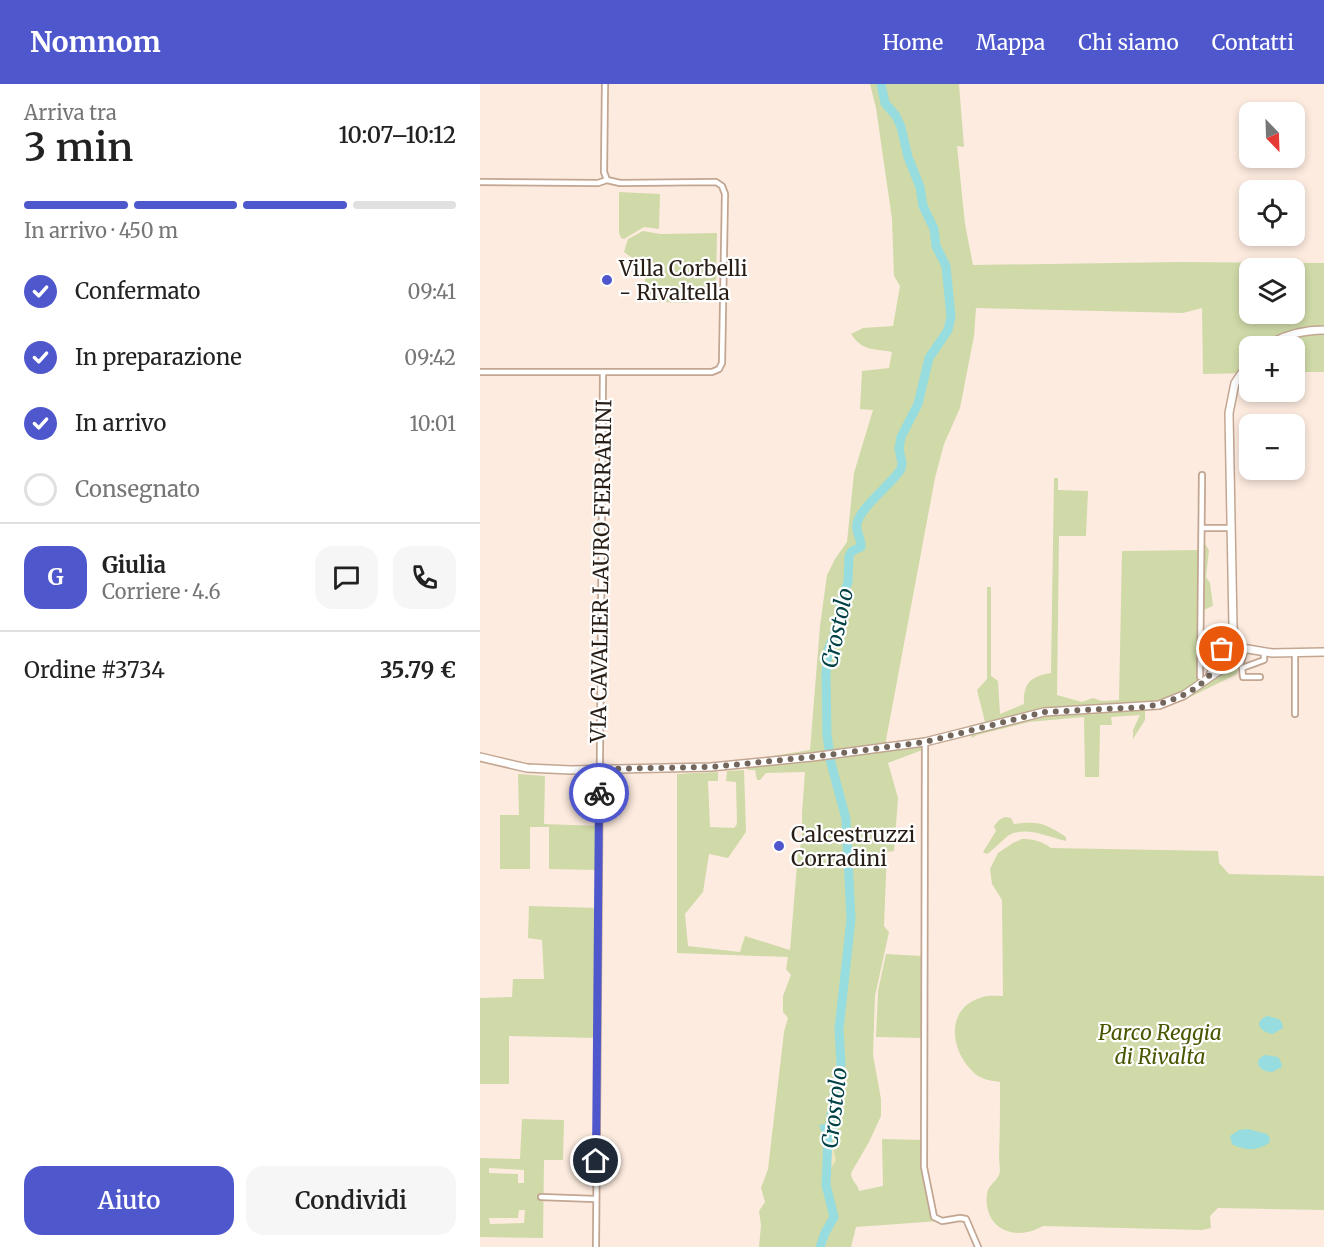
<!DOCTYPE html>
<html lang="it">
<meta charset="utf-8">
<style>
:root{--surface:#fff;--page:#f6f6f6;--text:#222;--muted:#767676;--line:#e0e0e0;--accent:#4f57cd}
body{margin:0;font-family:Merriweather,serif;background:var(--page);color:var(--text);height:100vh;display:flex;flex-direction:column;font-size:22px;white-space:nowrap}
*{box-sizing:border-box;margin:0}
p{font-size:20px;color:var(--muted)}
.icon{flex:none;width:33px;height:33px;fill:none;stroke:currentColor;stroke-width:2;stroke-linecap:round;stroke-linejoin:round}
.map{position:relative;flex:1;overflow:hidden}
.sheet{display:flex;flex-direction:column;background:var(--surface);width:480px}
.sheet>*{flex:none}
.needle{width:39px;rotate:157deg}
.fabs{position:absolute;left:759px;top:18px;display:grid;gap:12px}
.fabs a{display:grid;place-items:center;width:66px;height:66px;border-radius:12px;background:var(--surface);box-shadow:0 3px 9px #0003;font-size:30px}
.pin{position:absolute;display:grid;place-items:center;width:51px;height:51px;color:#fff;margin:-26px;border:3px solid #fff;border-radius:50%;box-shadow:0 2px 6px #0007}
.courier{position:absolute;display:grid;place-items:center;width:60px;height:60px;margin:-30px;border:4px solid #4f57cd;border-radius:50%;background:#fff;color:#222;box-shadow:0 2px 8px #0007}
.overview em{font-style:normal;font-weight:600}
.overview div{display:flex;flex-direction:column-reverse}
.overview{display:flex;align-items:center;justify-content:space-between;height:102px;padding:0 24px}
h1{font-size:39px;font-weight:600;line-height:45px}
.bar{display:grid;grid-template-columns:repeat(4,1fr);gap:9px 6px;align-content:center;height:72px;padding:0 24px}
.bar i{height:8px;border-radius:4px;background:var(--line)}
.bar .active{background:var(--accent)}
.bar p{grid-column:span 4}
.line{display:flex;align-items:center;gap:15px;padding:0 24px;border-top:2px solid var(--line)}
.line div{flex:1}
.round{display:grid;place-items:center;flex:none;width:63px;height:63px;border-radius:18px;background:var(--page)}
ol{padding:0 24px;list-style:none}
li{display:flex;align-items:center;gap:18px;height:66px}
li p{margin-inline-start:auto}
li .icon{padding:6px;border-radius:50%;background:var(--accent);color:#fff;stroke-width:4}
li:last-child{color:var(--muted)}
li i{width:33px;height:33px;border:3px solid var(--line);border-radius:50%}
.primary-button{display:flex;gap:12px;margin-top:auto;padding:12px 24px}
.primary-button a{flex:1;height:69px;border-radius:18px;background:var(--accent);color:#fff;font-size:24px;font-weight:600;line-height:69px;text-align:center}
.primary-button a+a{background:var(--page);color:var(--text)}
header{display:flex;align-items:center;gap:36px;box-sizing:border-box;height:84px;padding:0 30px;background:var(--accent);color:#fff}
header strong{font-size:28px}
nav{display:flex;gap:33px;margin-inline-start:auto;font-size:21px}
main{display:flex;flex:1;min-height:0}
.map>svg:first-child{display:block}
.green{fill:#cfdaa8;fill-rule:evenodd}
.sand{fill:#efe6c0}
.water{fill:#97dcdf}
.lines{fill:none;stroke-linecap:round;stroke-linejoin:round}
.river{stroke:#97dcdf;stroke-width:9}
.street-casing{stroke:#c2a692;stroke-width:8}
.secondary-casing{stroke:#c2a692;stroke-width:10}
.street{stroke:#fff;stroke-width:4.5}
.secondary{stroke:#fff;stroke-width:7}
.done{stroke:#73665c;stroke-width:6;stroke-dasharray:0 10.8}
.route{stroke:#4f57cd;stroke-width:8}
.poi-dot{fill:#4f57cd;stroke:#fff;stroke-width:2}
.labels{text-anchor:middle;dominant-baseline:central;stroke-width:4.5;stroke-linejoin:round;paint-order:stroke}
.poi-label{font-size:21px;fill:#281e16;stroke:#fff;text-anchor:start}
.street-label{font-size:21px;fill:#281e16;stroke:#fff}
.park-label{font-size:21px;font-style:italic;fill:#4a5500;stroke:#fff}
.water-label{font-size:22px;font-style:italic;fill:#004245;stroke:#fff}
</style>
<header>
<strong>Nomnom</strong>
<nav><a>Home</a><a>Mappa</a><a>Chi siamo</a><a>Contatti</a></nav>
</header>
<main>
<section class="sheet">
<div class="overview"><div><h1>3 min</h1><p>Arriva tra</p></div><em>10:07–10:12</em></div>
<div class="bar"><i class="active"></i><i class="active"></i><i class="active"></i><i></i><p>In arrivo · 450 m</p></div>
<ol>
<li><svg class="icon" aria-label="check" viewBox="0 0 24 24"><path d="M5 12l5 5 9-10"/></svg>Confermato<p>09:41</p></li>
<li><svg class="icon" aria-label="check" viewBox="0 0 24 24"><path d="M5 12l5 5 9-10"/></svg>In preparazione<p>09:42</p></li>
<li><svg class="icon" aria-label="check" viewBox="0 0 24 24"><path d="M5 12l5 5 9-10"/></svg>In arrivo<p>10:01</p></li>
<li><i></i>Consegnato</li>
</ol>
<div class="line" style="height:108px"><b class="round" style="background:var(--accent);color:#fff">G</b><div><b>Giulia</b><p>Corriere · 4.6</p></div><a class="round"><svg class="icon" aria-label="chat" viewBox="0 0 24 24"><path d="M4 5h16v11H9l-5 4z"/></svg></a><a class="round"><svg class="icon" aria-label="phone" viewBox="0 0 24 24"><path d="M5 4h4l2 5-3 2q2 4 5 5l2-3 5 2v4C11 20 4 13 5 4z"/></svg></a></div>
<div class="line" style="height:78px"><div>Ordine #3734</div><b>35.79 €</b></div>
<div class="primary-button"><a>Aiuto</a><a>Condividi</a></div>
</section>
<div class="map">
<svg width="844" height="1163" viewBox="0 0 844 1163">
<rect width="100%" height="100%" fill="#fdebdf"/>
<path class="green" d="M390 0H479L484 63 477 62 485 140 493 181 700 178 844 179V288H815L814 262H770L769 289 723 290 722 224 703 229 496 224 494 252 480 324 464 360 455 394 406 656 408 667 442 663 445 665 408 679 418 714 414 767 407 768 404 842 409 848 395 912 393 971 401 1015V1032L389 1058 371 1089C371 1097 378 1100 379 1107L403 1102 402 1055 444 1056V1083L454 1133 459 1137 376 1143 371 1163H279L281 1141 279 1127 285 1118 281 1104 288 1085 304 948 308 934 303 928V912L311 891 306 885 308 873 197 869V690L238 688V697H228L230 743 254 744 257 740 256 698 246 697 247 687 264 686 266 748 248 774 229 770 223 808 205 830 208 862 260 868 265 852 310 866 318 769 322 757V729L325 688 286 689 280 696H277L275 686H269L261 681 275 675 330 666 340 542 347 491 355 475 367 458 374 389 393 326 380 325 382 287 409 284 412 268C393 264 383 268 371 250L383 244 413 242 420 202 414 192 412 135 396 24ZM770 184H814V230H770Z
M139 108 180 110 179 145 164 143 144 155 141 154 139 149Z
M163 147 181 150 237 149 236 205H223L207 219C189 218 176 221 165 205V183L144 168 148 155Z
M574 394H578V406L608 407 606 452H579L577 611 602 618 613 614 622 617 639 616 642 467 721 466 722 456 729 466 726 493 730 499 733 522 721 527V594L740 584 758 583 757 590 698 619 665 627V636L653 655V646L660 631 631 633 632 641H620L619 693H605L604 633 549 638 497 651 492 654 488 642 505 638 497 606 507 595V503H511V592L518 597 520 630 544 620C543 599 551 592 571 589Z
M38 690 65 692 64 740 119 742V786L69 785V743H50V785H20V731H39Z
M525 733 531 734 534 740C560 737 564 739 586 753V757C568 753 547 742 529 751 526 753 512 767 507 770L503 768 516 747 514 742 519 736Z
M542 755C554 755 561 757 571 764L738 767 739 779 749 790 844 792V1126L738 1124 730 1132 731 1144 722 1146 563 1142C536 1158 503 1146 507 1110 508 1101 516 1098 519 1091 521 1087 519 1077 519 1073 520 1048 520 1023 520 998 513 997 505 996 498 992 472 973 462 926 500 914 507 911 515 912 523 912L522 816 512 800 510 785 518 769 533 759Z
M49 822 118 824V954L29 952V1000H0V914L32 913 33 895H64L62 856 48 854Z
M406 870 442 872V952L441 954 396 953 398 907Z
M42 1035 84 1036 83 1076H64L63 1154 0 1153V1074L40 1075ZM9 1084 44 1086V1099H38V1090L9 1089ZM39 1126H45L44 1139 10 1140 9 1134H38Z"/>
<path class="sand" d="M344 1054H350L356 1076 348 1089 343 1088Z"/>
<path class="water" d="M787 932 799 935 802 939 803 944 793 950C781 949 772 938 787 932Z
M785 971 798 973 801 978 802 983 792 988C780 988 771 977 785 971Z
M351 1035 355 1039 356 1045H358V1053L344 1054 339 1041 346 1040Z
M768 1045 787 1050 790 1054 789 1059C778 1067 764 1067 752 1060L750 1052 759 1046Z"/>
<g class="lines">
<path class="river" d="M340 1163 345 1149 354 1133 346 1101 348 1054 354 1011 361 980 359 945 371 835 366 735 351 679 347 651 346 590 348 566 355 549 359 535 361 517 368 498 369 472 372 467 381 463C382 454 375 449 377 440 380 423 411 401 421 385L422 379 419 365 421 353 438 320 449 274 468 246 471 233 466 182 456 162 454 145 443 122 440 103 428 73 421 43 416 32 405 19 401 0"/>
<defs>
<path id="street" d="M125 0 124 88 127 96
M0 98 118 99 127 96 140 99 236 98 242 102 245 110 242 279 239 285 232 288H0
M722 444H750
M720 593 722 391
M780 593H763L762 584 784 576V569
M815 630V569
M445 658 444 1083 454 1133 462 1137 480 1134 486 1135 498 1163
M61 1113 115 1115
M116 1163 123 289"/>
<path id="secondary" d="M786 262C804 251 823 246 844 246
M757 559 750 558 742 565 741 572 747 579 753 580 760 578 763 568 757 559 753 543 749 329 755 299 770 277
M762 564 792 569 844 568
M729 593 741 572
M0 673 47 684 91 686 231 683 332 673 445 658 564 628 679 621 704 611 749 580"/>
</defs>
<use href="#street" class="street-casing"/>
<use href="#secondary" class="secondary-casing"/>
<use href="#street" class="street"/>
<use href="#secondary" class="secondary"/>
</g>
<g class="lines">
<path class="done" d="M119 709V685L231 683 332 673 445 658 564 628 665 623C699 617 735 601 742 565"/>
<path class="route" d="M116 1077 119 709"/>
</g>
<g class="poi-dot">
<circle cx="127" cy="196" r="6"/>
<circle cx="299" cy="762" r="6"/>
</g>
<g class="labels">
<g class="poi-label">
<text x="139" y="184">Villa Corbelli<tspan x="139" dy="24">- Rivaltella</tspan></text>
<text x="311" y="750">Calcestruzzi<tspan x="311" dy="24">Corradini</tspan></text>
</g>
<g class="street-label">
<text transform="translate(121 487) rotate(-89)">VIA CAVALIER LAURO FERRARINI</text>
</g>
<g class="park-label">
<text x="680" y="948">Parco Reggia<tspan x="680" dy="24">di Rivalta</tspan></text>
</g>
<g class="water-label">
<text transform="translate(357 544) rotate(-78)">Crostolo</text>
<text transform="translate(354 1024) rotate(-83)">Crostolo</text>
</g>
</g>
</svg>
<div class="fabs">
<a><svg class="needle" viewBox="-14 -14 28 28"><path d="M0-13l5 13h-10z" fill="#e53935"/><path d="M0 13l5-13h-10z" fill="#767676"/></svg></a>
<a><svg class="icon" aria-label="locate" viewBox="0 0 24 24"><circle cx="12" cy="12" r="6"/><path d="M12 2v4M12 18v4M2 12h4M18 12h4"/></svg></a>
<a><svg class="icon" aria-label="layers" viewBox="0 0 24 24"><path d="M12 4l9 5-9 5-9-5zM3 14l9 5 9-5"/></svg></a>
<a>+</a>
<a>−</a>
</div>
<div class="pin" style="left:742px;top:565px;background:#ea580c"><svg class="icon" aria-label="bag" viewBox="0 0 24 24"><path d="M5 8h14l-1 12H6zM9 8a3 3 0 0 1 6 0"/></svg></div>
<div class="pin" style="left:116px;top:1077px;background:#1f2937"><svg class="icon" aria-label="home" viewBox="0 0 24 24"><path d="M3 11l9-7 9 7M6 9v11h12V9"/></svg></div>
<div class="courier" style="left:119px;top:709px"><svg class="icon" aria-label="bike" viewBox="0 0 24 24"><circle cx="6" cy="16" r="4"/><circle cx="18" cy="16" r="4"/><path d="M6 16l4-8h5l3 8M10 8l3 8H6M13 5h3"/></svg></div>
</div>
</main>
